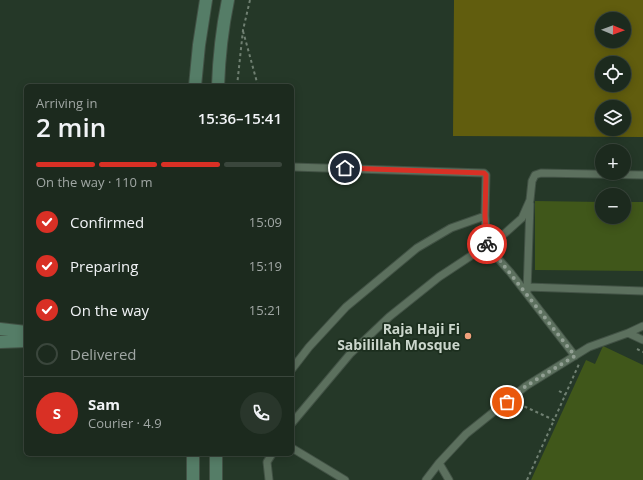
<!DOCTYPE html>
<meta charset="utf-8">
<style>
:root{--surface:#1c2a1e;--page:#29362b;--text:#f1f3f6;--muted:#a0a7a4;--line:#3a463c;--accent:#d93025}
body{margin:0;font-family:"Open Sans",sans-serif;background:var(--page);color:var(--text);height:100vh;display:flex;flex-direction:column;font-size:15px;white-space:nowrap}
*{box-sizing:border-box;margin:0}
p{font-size:13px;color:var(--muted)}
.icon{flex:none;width:22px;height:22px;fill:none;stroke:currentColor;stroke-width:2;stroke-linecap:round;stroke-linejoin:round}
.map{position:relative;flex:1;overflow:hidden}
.side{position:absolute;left:24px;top:84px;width:270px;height:372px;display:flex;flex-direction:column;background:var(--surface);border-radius:6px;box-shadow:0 2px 10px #0003,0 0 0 1px var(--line)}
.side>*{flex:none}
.needle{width:26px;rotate:91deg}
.controls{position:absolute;left:595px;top:12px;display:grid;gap:8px}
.controls a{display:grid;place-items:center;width:36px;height:36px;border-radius:50%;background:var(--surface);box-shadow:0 2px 10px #0003,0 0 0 1px var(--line);font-size:20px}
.pin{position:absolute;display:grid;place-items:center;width:34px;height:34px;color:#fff;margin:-17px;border:2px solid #fff;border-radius:50%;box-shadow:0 1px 4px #0007}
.courier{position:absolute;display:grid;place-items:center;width:40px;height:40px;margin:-20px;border:3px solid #d93025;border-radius:50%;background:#fff;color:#222;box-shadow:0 1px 5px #0007}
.summary em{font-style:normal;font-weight:600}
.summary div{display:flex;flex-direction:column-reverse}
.summary{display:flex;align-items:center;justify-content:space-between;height:68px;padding:0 12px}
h1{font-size:26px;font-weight:600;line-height:30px}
.bar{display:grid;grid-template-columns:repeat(4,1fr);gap:6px 4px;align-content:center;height:48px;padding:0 12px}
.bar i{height:5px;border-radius:3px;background:var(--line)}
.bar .active{background:var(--accent)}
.bar p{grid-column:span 4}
.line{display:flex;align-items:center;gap:10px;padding:0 12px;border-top:1px solid var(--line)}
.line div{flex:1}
.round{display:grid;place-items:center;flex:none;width:42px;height:42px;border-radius:21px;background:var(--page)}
ol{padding:0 12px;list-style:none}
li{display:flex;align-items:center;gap:12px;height:44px}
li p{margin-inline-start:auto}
li .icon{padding:4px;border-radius:50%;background:var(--accent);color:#fff;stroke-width:4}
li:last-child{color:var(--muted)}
li i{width:22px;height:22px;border:2px solid var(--line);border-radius:50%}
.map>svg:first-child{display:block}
.green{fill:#615d0e;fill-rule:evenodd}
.building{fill:#40571a}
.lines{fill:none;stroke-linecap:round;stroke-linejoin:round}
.lane-casing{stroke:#425245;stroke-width:9}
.secondary-casing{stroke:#425245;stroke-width:14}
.path{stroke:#708072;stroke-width:2;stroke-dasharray:3 3;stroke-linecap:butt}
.lane{stroke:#5c705e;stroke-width:7}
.secondary{stroke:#557d67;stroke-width:12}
.done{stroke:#919f93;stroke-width:4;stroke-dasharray:0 7.2}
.route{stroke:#d93025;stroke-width:5}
.poi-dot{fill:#f1a17c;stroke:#1c2e1e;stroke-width:1.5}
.labels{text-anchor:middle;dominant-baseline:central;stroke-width:3.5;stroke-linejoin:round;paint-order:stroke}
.poi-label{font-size:14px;font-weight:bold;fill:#cbd6cc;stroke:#1c2e1e;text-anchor:end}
</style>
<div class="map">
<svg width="643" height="480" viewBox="0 0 643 480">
<rect width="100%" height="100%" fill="#253828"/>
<path class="green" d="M454 0H643V137L453 136ZM602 19H624V41H602ZM602 63H624V85H602ZM602 107H624V129H602Z"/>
<path class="building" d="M535 201 602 202V217H624V202H643V271L535 270Z
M603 346 643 365V480H531L586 360 595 364Z"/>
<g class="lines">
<defs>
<path id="lane" d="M292 167 484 173 486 175 485 216 487 246 510 272 575 356
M527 287 643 291
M527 292 530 204
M628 333 643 326
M292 369 309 347 346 307 417 248 451 228 485 216
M292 423 350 354 389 317 439 277 504 234 522 218 530 200 532 181 535 175 541 173 643 175
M292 448 345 480
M439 463 449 480
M269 480 267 462 272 454
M426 480 439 463 466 434 526 386 589 347 628 333 643 340"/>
<path id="secondary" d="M195 86 199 45 206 0
M218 86C219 57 222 29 228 0
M0 329 26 332
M0 342 26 341
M193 454V480
M216 454V480"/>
</defs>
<use href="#lane" class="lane-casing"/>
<use href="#secondary" class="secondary-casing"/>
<path class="path" d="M243 31 258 86
M237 86 243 30 250 0
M637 349 643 352
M559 391 566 395
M519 404 554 420 579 364
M527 480 554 420"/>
<use href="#lane" class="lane"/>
<use href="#secondary" class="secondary"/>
</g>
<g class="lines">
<path class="done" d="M487 244 575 356 526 386 507 402"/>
<path class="route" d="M345 168 484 173 486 175 485 216 487 244"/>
</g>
<circle class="poi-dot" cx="468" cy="336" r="4"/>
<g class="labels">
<g class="poi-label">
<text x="460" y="328">Raja Haji Fi<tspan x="460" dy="16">Sabilillah Mosque</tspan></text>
</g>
</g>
</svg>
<div class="controls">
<a><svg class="needle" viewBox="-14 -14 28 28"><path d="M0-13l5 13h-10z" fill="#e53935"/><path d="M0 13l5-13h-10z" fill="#a0a7a4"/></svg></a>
<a><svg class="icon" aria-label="locate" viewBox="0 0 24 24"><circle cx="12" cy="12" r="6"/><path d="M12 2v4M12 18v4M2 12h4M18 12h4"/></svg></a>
<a><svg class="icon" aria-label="layers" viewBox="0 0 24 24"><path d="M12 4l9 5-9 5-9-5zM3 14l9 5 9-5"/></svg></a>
<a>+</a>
<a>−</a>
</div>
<div class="pin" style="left:507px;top:402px;background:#ea580c"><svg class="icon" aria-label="bag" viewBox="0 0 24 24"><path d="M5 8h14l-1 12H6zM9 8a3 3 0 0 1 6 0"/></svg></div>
<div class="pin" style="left:345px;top:168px;background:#1f2937"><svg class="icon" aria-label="home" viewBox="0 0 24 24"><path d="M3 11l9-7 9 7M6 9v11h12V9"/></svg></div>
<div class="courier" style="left:487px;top:244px"><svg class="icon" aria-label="bike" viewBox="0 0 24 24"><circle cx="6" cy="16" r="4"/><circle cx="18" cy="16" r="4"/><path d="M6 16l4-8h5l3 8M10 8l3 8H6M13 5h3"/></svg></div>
<section class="side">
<div class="summary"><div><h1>2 min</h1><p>Arriving in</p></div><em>15:36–15:41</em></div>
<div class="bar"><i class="active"></i><i class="active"></i><i class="active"></i><i></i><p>On the way · 110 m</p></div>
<ol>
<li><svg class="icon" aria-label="check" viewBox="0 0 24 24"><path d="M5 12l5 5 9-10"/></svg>Confirmed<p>15:09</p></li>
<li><svg class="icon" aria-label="check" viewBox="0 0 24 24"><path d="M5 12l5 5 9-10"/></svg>Preparing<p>15:19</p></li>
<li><svg class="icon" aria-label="check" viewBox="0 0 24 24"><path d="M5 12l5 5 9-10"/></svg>On the way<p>15:21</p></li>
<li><i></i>Delivered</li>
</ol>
<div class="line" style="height:72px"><b class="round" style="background:var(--accent);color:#fff">S</b><div><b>Sam</b><p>Courier · 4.9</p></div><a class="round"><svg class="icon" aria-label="phone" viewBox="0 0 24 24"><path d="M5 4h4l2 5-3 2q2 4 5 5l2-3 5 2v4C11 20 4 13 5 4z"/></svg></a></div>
</section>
</div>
